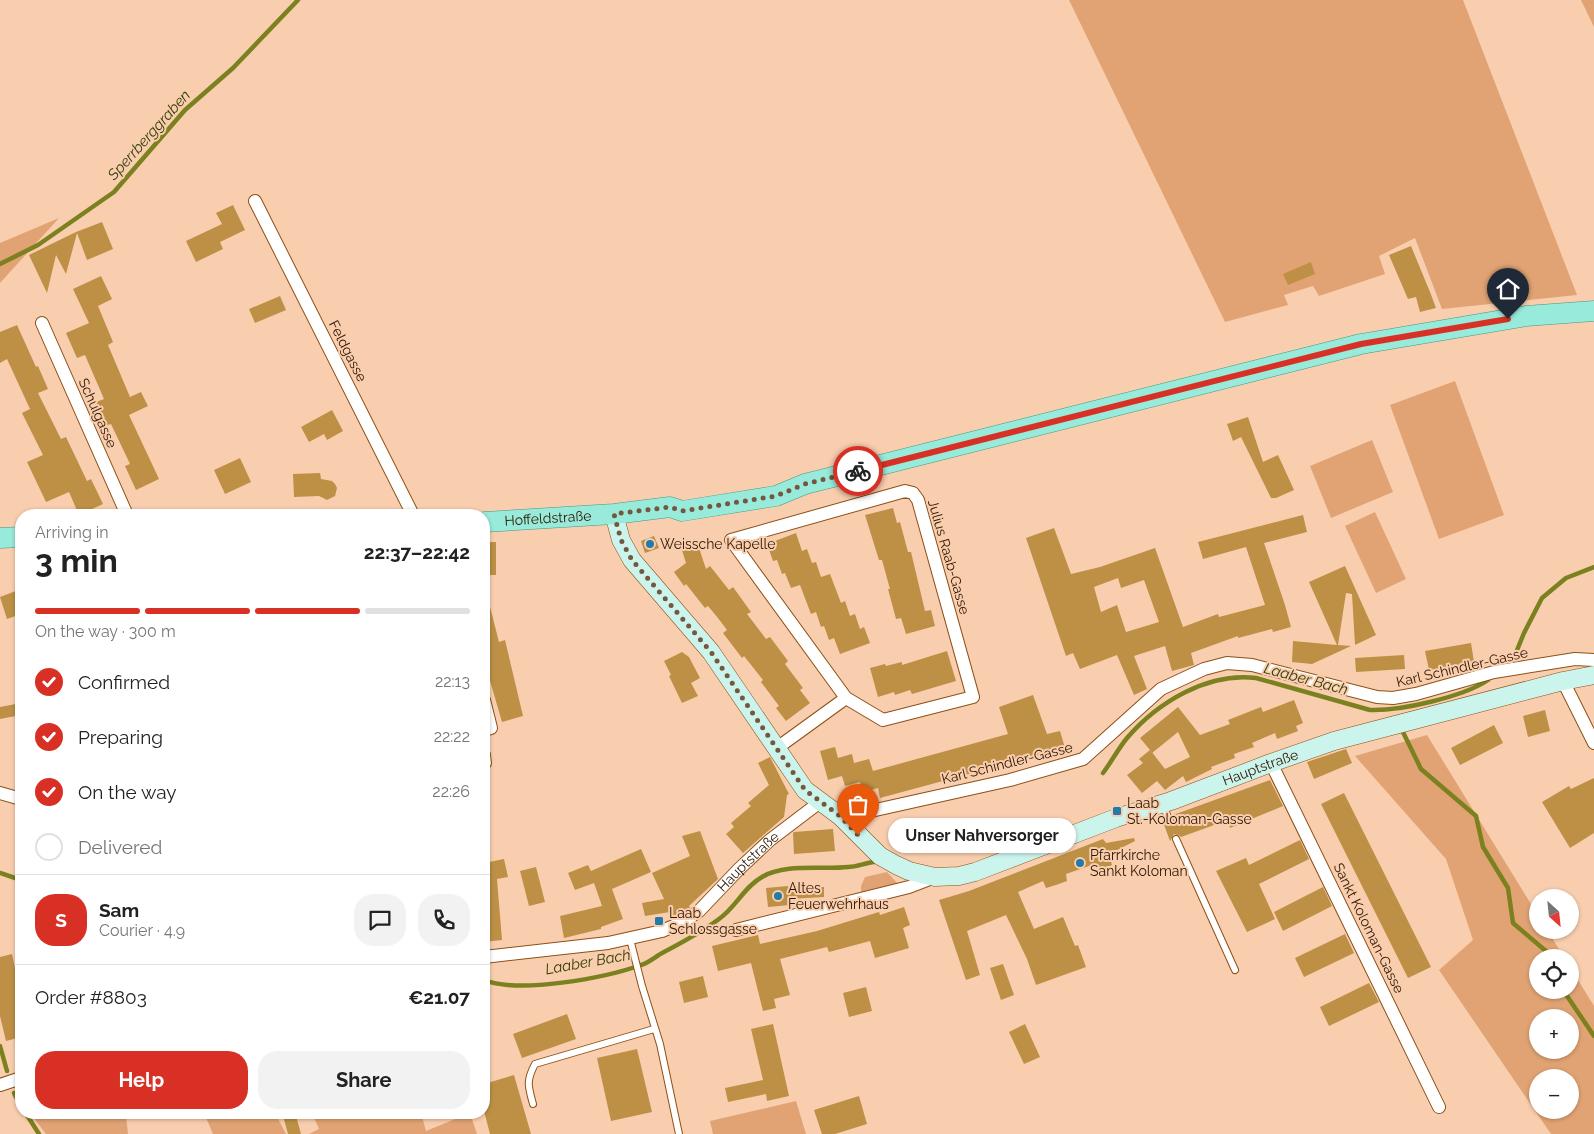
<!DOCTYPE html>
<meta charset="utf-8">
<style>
:root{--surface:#fff;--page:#f2f2f2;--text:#222;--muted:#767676;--line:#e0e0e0;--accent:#d93025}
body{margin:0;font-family:Raleway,sans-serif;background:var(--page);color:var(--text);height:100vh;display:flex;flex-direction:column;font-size:19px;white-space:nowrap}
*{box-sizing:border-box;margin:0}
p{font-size:16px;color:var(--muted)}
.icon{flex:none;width:28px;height:28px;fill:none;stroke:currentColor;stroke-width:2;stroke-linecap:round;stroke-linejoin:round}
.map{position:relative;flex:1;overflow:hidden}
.side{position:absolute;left:15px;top:509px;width:475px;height:610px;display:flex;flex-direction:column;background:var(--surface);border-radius:20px;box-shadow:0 1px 4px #0004}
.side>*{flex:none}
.needle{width:32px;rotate:153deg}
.buttons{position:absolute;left:1529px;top:889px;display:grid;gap:10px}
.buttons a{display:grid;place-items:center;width:50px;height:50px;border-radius:50%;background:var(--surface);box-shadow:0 1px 4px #0004;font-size:25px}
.pin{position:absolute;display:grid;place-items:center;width:42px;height:42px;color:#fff;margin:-51px -21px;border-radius:50% 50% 50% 0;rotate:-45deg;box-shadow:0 0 5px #0007}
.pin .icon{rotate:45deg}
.courier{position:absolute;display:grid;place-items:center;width:50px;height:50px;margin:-25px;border:4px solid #d93025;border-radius:50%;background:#fff;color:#222;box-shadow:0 1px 6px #0007}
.bubble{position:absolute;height:35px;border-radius:18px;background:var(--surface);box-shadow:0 1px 4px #0004;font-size:16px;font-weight:700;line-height:35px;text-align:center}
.summary em{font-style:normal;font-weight:700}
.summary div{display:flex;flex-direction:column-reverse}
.summary{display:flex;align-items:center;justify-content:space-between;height:85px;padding:0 20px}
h1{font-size:32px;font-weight:700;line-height:38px}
.bar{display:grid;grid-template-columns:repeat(4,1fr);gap:8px 5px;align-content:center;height:60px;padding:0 20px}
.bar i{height:6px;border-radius:4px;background:var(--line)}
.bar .current{background:var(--accent)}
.bar p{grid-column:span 4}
.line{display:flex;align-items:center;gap:12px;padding:0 20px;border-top:1px solid var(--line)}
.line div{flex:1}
.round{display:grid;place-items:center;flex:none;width:52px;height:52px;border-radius:20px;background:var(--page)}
ol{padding:0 20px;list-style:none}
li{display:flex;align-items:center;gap:15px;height:55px}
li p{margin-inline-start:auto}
li .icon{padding:5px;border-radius:50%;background:var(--accent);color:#fff;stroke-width:4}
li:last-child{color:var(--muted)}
li i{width:28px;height:28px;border:2px solid var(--line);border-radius:50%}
.action{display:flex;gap:10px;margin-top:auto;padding:10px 20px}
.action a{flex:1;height:58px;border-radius:20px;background:var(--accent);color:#fff;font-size:20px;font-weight:700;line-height:58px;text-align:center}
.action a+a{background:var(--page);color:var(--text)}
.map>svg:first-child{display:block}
.green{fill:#e1a373;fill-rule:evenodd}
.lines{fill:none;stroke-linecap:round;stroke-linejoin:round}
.stream{stroke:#7b811e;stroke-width:4.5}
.building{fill:#bd9045;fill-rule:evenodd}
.lane-casing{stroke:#8e5015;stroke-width:8}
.street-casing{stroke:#8e5015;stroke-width:14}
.secondary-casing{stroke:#8e5015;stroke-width:19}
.primary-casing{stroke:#47977e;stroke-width:21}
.lane{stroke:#fff;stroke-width:6}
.street{stroke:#fff;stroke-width:12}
.secondary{stroke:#cbf4ed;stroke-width:18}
.primary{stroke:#98eada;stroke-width:20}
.done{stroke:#76563e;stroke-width:5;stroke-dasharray:0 9}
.route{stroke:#d93025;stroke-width:6}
.poi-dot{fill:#247aa9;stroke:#f9ceae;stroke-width:2}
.labels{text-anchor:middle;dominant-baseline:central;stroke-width:4;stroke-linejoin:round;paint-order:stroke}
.street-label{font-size:14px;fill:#301601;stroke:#f9ceae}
.poi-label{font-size:14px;fill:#301601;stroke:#f9ceae;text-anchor:start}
.water-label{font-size:15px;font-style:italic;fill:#333b06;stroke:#f9ceae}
</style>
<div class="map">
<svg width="1594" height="1134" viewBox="0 0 1594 1134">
<rect width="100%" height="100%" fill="#f9ceae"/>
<path class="green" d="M1069 0H1463L1577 295 1442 309 1415 238 1379 256 1385 274 1319 296 1313 286 1284 295 1288 305 1225 322Z
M1581 0H1594V27Z
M59 218 0 283V243Z
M1455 381 1504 515 1439 539 1390 405Z
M1372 440 1393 492 1331 518 1310 466Z
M1375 512 1406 579 1376 593 1345 526Z
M1427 735 1537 914 1538 930H1547L1564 957 1538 958V990H1570V967L1594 1006V1134H1551L1439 970 1473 940 1446 859 1355 756ZM1538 1018H1570V1050H1538ZM1538 1078H1570V1110H1538Z
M887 872 898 884 861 892V886L865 877Z
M796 1101 806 1134H713L710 1121Z
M30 1113H117L126 1116 128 1134H46Z
M204 1113H275L286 1134H213Z
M312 1113H421L426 1131 470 1113 477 1134H309L319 1129Z"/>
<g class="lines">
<path class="stream" d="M0 264 38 245 114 192 185 110 233 68 298 0
M1513 660 1524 633 1542 598 1566 578 1594 567
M1401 728 1421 769 1476 816 1483 847 1508 888 1513 923 1547 952 1549 958
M1103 773C1112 761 1118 749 1127 738 1158 702 1208 672 1256 678L1370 710C1400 711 1463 697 1488 680
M0 873 21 880
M484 980C519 994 605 978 641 965 649 963 656 956 664 952 683 942 702 932 719 919 736 907 744 887 762 877 785 863 822 870 848 867 857 867 865 863 874 862
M1563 990 1594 1036
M0 1046 7 1071
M14 1093 21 1107
M25 1112 39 1134"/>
</g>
<path class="building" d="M233 205 245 230 220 242 223 249 196 262 186 241 222 224 216 213Z
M102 222 113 249 87 260 77 233 66 274 56 255 47 293 29 255 76 232Z
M1411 246 1430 292 1436 308 1420 312 1416 297 1408 299 1389 255Z
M1311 262 1315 274 1288 285 1283 274Z
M101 276 112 299 98 306 113 342 108 345 130 397 141 392 148 406 129 415 159 479 136 490 125 466 130 464 111 424 107 425 96 402 104 399 85 355 77 358 66 333 89 323 73 289Z
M280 296 286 310 255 323 249 309Z
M17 325 36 367 38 366 48 389 38 393 61 439 66 437 87 481 91 479 103 504 79 515 69 492 46 502 27 462 43 455 22 413 30 409 7 359 0 363V332Z
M332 410 343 431 327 440 324 434 309 442 301 427Z
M1248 417 1263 462 1278 455 1294 490 1276 498H1271L1241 437 1233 441 1227 424Z
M240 458 251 482 225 494 214 470Z
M320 473 321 479 332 481 335 484 337 488 335 496 327 500 319 496 294 497 293 474Z
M893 508 897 523 900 522 908 552H911L925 611 931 610 935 626 906 634 901 618 896 619 888 589H890L882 560H879L865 515Z
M1303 515 1307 532 1264 543 1285 605 1291 627 1273 632 1272 629 1238 638V636L1191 653 1194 665 1172 671 1165 646 1134 656 1147 689 1134 695 1117 655 1080 669 1073 653 1066 656 1026 538 1054 528 1071 574 1100 567 1155 548 1183 627 1218 614 1219 617 1265 605 1246 547 1203 559 1198 542ZM1118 578 1121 588 1144 580 1159 622 1126 632 1117 605 1101 612 1094 587Z
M796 533 802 551 807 549 812 563 816 562 821 577 830 574 841 603 845 601 850 616 855 614 860 629 864 627 870 643 840 654 834 638 829 640 824 626 821 627 816 612 811 614 800 585 791 588 785 573 782 574 777 560 773 561 767 544Z
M654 536 659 548 645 553 641 541Z
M696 539 706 569 710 566 729 590 733 587 751 612 747 614 766 639 770 637 788 661 785 664 803 688 800 690 810 703 786 721 776 708 779 706 761 682 763 680 744 656 742 658 723 633 727 630 718 618 708 606 705 608 686 584 684 586 674 572 686 563 680 544Z
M484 542H496V575H484Z
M1345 566 1376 635 1355 645 1352 594 1346 593 1338 645 1351 646 1312 664 1292 662 1293 641 1337 645 1309 582Z
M21 589V614L7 619 0 597Z
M484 599H488L499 642 505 640 523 716 502 722 484 660Z
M1471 643 1474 662 1429 670 1425 651Z
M947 651 956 681 912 694 910 690 895 695 894 692 878 697 870 668 885 664 886 666 902 662V665Z
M682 652 689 657 700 678 691 683 698 696 682 703 669 676 671 675 664 661Z
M1404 655 1405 669 1356 672 1355 658Z
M1033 695 1047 734 1060 731 1065 748 880 798 878 788 863 792 860 782 845 786 842 776 828 780 820 751 835 747 838 758 852 754 854 763 869 759 873 771 1008 734 999 707Z
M1294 700 1303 723 1296 726 1298 731 1277 739 1275 733 1252 743 1254 747 1234 754 1235 758 1211 767 1212 769 1186 782 1183 776 1165 790 1157 781 1142 793 1127 775 1143 763 1139 759 1150 750 1140 738 1178 707 1200 735 1230 724 1228 720 1261 707 1263 712ZM1178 732 1190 757 1165 769 1151 751 1152 753Z
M21 703V715L0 719V707Z
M1545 710 1550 731 1528 737 1523 716Z
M1494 725 1503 743 1460 765 1451 748Z
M1346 749 1352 763 1314 779 1307 762Z
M770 757 789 794 787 795 784 817 743 853 726 834 734 827 731 823 751 806 748 803 769 785 758 763Z
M1594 778V833L1570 848 1542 802 1569 786 1571 789Z
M1270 780 1283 806 1230 828 1228 820 1181 837 1178 835 1174 834 1170 841 1162 819 1169 822 1172 820 1173 815Z
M1344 793 1431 967 1408 978 1321 804Z
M1018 834a8 8 0 1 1 16 0a8 8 0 1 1-16 0Z
M833 829 835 851 794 854 793 833 794 832Z
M700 831 718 879 689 906 690 908 672 917 670 912 645 916 642 903 664 899 652 873 690 856 682 836Z
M1134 838 1135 841 1109 854 1112 865 1092 874 1089 866 1066 874 1067 881 1056 885 1046 888 1043 881 1018 892 1034 929 1063 917 1075 946 1078 945 1086 967 1036 985 1027 959 1006 915 967 931 980 975 966 980 939 900 969 891 1103 839 1106 843Z
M1300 840 1309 859 1259 884 1275 919 1247 932 1216 871 1246 858 1249 865Z
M641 849 651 872 612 889 623 919 601 927V929L564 938 560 916 602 906 594 883 575 890 568 873 588 865 591 871Z
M504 859 508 877 497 879 502 940 484 942V863Z
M536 867 545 902 529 906 520 871Z
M788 886V887H824V897L789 899 790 905 768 907 766 888Z
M1323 887 1332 906 1283 931 1274 912Z
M904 907 910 925 903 928 909 948 875 958 870 941 829 952 827 947 780 959 790 995 774 999 776 1008 763 1011 751 963 718 971 712 946 758 935 760 944 817 931 879 912 880 915Z
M1345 934 1354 953 1304 977 1295 958Z
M12 954 21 997V1037L6 1041 0 1016V957Z
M1003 964 1014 995 1001 1000 990 968Z
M703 976 708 997 684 1003 679 982Z
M1369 983 1379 1002 1329 1026 1320 1007Z
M866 987 872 1011 849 1017 843 993Z
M567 1014 576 1039 522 1058 513 1034Z
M773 1024 789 1096 767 1101 766 1094 728 1102 725 1088 763 1080 751 1029Z
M1025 1024 1040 1057 1024 1064 1009 1032Z
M637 1049 652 1112 611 1121 597 1058Z
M514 1075 531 1134H490L484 1111V1084Z
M859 1096 867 1124 835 1134H822L814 1110Z
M282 1112H295L301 1134H288Z"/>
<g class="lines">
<defs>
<path id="lane" d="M1163 805 1168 817
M1176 839 1235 970
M630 939 642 986 660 1044 679 1134
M533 1104C528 1086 526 1081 535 1064L654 1029"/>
<g id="street">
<path d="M255 201 413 515"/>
<path d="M42 323 127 515"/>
<path d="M1563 681 1594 743"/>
<path d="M484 700 491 728 484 730"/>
<path d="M777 748 846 698 731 540 905 491 913 493 918 500 973 697 883 720 846 698"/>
<path d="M484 755 485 763 484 764"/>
<path d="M1271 763 1439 1107"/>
<path d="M0 793 21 799"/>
<path d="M840 816 862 813 1010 780 1083 759 1161 689 1204 669 1227 663 1252 665 1377 697 1393 698 1416 694 1494 672 1575 659 1594 660"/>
<path d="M736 930 909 887 935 877"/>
<path id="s1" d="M484 957 608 943 662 931 683 922 699 911 739 869 770 840 820 802"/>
<path d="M0 1085 21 1078"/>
</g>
<g id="secondary">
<path id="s2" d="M614 514 621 540 632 560 711 652 805 790 840 816 880 856 896 865 909 871 935 877 959 876 975 872 1116 818 1171 801 1271 763 1334 741 1563 681 1594 675"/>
</g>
<g id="primary">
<path id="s3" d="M484 522 614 514 670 507 682 511 776 496 805 484 1361 344 1526 316 1594 311"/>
<path d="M0 538 21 537"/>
</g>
</defs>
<use href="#lane" class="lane-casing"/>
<use href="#street" class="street-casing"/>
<use href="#secondary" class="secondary-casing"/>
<use href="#primary" class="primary-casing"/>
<use href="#lane" class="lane"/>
<use href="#street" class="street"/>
<use href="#secondary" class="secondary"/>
<use href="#primary" class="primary"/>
</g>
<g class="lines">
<path class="done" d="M858 471 805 484 776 496 682 511 670 507 614 514 621 540 632 560 711 652 805 790 840 816 858 835"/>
<path class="route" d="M858 471 1361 344 1508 319"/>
</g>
<g class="poi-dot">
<circle cx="650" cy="544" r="5"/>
<rect x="1112" y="806" width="10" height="10" rx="2.5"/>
<circle cx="1080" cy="863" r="5"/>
<circle cx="778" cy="896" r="5"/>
<rect x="654" y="916" width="10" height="10" rx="2.5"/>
</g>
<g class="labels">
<g class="street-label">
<text transform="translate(348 351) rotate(63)">Feldgasse</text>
<text transform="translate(98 413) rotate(66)">Schulgasse</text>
<text stroke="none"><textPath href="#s3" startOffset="64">Hoffeldstraße</textPath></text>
<text transform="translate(949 557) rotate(74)">Julius Raab-Gasse</text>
<text transform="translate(1462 667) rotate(-13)">Karl Schindler-Gasse</text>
<text transform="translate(1007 763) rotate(-14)">Karl Schindler-Gasse</text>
<text stroke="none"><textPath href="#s2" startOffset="842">Hauptstraße</textPath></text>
<text stroke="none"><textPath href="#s1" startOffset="292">Hauptstraße</textPath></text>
<text transform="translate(1369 928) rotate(64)">Sankt Koloman-Gasse</text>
</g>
<g class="poi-label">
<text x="660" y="544">Weissche Kapelle</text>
<text x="1127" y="803">Laab<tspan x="1127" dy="16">St.-Koloman-Gasse</tspan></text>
<text x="1090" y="855">Pfarrkirche<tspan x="1090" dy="16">Sankt Koloman</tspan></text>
<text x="788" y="888">Altes<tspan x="788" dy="16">Feuerwehrhaus</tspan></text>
<text x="669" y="913">Laab<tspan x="669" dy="16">Schlossgasse</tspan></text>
</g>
<g class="water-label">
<text transform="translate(149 135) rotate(-48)">Sperrberggraben</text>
<text transform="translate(1306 679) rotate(15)">Laaber Bach</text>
<text transform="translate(588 962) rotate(-10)">Laaber Bach</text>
</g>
</g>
</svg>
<div class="buttons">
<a><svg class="needle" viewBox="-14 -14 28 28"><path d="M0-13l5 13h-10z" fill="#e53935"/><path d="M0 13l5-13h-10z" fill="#767676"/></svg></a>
<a><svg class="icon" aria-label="locate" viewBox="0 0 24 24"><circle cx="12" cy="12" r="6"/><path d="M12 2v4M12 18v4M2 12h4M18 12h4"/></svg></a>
<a>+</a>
<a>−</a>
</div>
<div class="pin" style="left:858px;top:835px;background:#ea580c"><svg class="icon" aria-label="bag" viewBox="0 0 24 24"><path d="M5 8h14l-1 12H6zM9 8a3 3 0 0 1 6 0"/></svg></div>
<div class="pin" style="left:1508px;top:319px;background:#1f2937"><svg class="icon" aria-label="home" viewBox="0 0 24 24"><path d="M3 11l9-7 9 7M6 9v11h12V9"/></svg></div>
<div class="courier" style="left:858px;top:471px"><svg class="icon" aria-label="bike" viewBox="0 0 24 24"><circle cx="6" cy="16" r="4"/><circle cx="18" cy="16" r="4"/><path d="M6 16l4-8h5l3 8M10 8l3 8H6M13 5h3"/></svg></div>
<div class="bubble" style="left:888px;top:818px;width:188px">Unser Nahversorger</div>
<section class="side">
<div class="summary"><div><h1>3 min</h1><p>Arriving in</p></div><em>22:37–22:42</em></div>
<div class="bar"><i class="current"></i><i class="current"></i><i class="current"></i><i></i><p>On the way · 300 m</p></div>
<ol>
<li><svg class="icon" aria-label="check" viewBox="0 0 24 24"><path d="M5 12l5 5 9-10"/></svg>Confirmed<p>22:13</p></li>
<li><svg class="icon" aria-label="check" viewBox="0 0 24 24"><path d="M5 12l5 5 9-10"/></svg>Preparing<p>22:22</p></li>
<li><svg class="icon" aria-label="check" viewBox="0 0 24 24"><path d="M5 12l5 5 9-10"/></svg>On the way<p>22:26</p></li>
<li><i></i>Delivered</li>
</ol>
<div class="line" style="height:90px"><b class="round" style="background:var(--accent);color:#fff">S</b><div><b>Sam</b><p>Courier · 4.9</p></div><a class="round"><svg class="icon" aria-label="chat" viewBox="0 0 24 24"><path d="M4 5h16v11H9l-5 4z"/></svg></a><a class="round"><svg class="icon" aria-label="phone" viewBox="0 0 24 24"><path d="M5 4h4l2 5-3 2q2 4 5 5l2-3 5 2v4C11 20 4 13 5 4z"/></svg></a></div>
<div class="line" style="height:65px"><div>Order #8803</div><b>€21.07</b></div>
<div class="action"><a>Help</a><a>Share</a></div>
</section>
</div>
